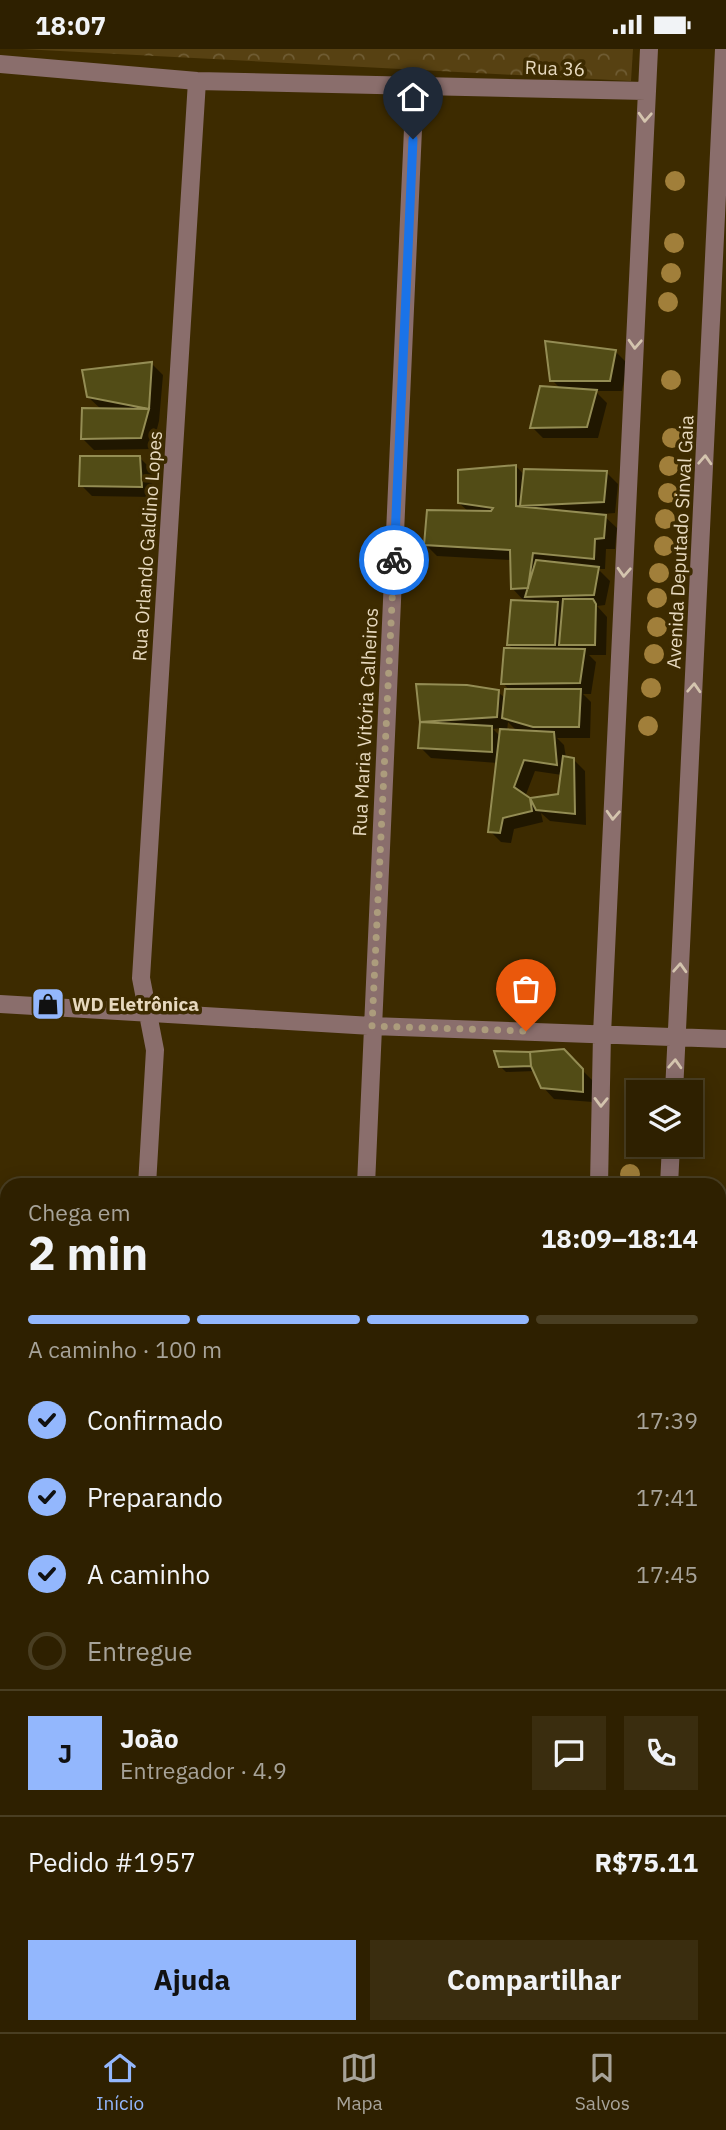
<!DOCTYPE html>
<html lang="pt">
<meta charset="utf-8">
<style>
:root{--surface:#2e2000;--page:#3a2d0f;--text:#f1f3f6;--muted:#a7a399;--line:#493e22;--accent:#93b7fd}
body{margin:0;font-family:"IBM Plex Sans",sans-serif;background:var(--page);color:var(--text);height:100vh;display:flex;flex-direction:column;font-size:26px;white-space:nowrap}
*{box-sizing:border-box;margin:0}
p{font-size:23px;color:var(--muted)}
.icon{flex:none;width:38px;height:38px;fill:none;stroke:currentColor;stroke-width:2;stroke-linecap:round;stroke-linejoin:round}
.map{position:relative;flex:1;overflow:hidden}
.side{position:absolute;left:0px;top:1129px;width:726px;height:856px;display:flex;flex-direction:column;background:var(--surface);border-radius:21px 21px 0 0;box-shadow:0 4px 18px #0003,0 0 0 2px var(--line)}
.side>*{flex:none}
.controls{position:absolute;left:626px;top:1031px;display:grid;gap:14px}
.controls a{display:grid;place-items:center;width:77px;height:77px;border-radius:0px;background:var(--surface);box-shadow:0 4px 18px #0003,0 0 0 2px var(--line);font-size:35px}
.pin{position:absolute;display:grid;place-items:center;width:60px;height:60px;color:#fff;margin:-72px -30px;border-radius:50% 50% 50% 0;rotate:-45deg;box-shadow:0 0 7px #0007}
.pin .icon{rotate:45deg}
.courier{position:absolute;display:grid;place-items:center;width:70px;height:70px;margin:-35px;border:5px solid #1a73e8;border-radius:50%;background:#fff;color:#222;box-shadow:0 2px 9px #0007}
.summary em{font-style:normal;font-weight:700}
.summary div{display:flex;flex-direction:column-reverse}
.summary{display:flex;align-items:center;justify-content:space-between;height:119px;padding:0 28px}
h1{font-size:46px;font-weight:700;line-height:52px}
.bar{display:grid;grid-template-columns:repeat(4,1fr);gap:10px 7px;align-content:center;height:84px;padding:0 28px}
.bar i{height:9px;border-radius:5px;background:var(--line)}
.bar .on{background:var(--accent)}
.bar p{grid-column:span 4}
.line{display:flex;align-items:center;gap:18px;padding:0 28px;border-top:2px solid var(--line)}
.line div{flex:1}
.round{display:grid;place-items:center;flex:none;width:74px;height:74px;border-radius:0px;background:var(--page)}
ol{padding:0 28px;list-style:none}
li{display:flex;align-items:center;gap:21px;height:77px}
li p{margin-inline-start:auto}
li .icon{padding:7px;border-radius:50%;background:var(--accent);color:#111;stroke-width:4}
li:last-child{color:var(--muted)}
li i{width:38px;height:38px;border:4px solid var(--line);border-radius:50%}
.cta{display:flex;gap:14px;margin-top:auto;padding:14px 28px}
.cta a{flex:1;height:80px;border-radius:0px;background:var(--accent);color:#111;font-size:28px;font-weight:700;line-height:80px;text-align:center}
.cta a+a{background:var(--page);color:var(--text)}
.status{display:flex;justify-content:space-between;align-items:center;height:49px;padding:0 35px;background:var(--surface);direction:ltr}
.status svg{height:19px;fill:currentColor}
.tab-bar{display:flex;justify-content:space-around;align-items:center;height:98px;border-top:2px solid var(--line);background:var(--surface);font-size:19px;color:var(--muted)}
.tab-bar a{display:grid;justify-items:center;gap:4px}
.tab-bar .on{color:var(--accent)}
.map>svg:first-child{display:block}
.park{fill:url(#park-crowns)}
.shadow{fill:#0007;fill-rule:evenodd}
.building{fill:#524c16;stroke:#948d54;stroke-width:2}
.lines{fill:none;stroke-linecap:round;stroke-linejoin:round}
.minor{stroke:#8a6e6c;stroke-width:18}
.tree{fill:#a17f3a}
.oneway{stroke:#d4c4ae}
.done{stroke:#ac9c7c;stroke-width:7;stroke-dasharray:0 12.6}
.route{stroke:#1a73e8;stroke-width:9}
.labels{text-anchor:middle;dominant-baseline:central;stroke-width:7;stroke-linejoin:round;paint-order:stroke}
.street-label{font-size:19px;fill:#e7d9be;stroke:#3d2b00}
.poi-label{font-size:19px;font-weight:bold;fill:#e7d9be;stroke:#3d2b00;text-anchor:start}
</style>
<div class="status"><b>18:07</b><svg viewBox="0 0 49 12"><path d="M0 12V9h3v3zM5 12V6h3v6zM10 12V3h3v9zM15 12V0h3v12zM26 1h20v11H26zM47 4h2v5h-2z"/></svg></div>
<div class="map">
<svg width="726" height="1983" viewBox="0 0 726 1983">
<defs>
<pattern id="park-crowns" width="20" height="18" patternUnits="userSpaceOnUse" patternTransform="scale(1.75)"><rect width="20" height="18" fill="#574112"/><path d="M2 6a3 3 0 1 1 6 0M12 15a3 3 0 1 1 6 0" fill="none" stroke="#6f5c33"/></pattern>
</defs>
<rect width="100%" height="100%" fill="#3d2b00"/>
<path class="park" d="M22 0H633L631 32Z
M293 1978H522V1983H293Z"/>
<path class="shadow" d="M547 294 616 303 627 314 622 342H595L607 354 598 389H543L532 378 561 340 552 331Z
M152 315 163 326 159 372 152 400 94 401 83 390 101 360 88 348Z
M140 409 151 420 153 448 92 447 81 436Z
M516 417 525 427 607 424 618 435 615 464 602 465 617 479 615 500H606L605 520H598L610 532 605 556 597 557 607 568 606 606H589L596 613 591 645H583L591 653 590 689H557L564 696 566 709 573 710 585 722 586 776 550 772 541 764 543 773 514 780 511 794 501 793 490 782 498 714 431 709 420 698 418 637 498 643 506 650 510 642 503 634 514 601 509 596 526 554 512 539V511L437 507 426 496 469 463 459 454ZM508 673 518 683 507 682ZM502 679 501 688 493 680ZM535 722 562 726 559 746 530 751 525 748Z
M563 1002 594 1033 593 1053 554 1050 543 1038 535 1022 506 1023 500 1017 530 1004Z"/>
<path class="building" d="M545 292 616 301 610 332H550Z
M152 313 149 360 87 348 82 321Z
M540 337 597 341 587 378 530 379Z
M82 359 149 360 141 389 81 390Z
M80 407H140L142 438 79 437Z
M516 416V457L606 466 604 489 595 490 594 510 533 504 528 539 511 540 510 501 424 496 427 461 491 462 493 459 458 454V421Z
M524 420 607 422 604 453 520 457Z
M536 511 599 518 594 546 525 548Z
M563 550H593L596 555 595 596H559Z
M511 551 558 553 555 596H507Z
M504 599 585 600 580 634 501 635Z
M416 635 467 636 499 641 497 668 420 673Z
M505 640H581L579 678H533L502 669Z
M420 673 492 677V703L418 699Z
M500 680 554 683 557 716 524 711 514 738 530 749 532 762 503 769 500 784 488 783Z
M563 707 574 709 575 765 536 761 530 749 558 745Z
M564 1000 583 1020V1043L541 1039 531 1017 530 1003Z
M494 1002 530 1003 531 1017 499 1018Z"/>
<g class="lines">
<path class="minor" d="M0 15 197 32 646 42
M0 955 372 977 726 990
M674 1043 724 0
M147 1136 155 1001 141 929 197 32
M366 1136 415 35
M599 1136 602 985 649 0
M669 1136 671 1096
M0 1889 7 1890
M719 1925H726
M549 1983V1978
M620 1983V1978"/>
</g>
<g class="tree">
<circle cx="675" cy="132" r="10"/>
<circle cx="674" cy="194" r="10"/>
<circle cx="671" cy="224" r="10"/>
<circle cx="668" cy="253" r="10"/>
<circle cx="671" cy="331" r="10"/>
<circle cx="672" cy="389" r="10"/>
<circle cx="669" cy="417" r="10"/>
<circle cx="668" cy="444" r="10"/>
<circle cx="665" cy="470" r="10"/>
<circle cx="664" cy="497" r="10"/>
<circle cx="659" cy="524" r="10"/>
<circle cx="657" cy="549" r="10"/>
<circle cx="657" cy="578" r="10"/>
<circle cx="654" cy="605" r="10"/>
<circle cx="651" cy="639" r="10"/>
<circle cx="648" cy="677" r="10"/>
<circle cx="630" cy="1125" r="10"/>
</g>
<defs><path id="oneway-chevron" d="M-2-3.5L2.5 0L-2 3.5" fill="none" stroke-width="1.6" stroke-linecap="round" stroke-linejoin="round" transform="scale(1.75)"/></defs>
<g class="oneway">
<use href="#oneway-chevron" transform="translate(645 68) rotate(93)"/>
<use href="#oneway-chevron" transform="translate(635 295) rotate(93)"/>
<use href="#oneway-chevron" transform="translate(705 411) rotate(-87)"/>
<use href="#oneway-chevron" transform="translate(624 523) rotate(93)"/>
<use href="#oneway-chevron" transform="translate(694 639) rotate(-87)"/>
<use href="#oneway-chevron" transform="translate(613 766) rotate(93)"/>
<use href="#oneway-chevron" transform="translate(680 919) rotate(-87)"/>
<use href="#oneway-chevron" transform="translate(675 1015) rotate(-87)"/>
<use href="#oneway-chevron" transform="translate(601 1053) rotate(91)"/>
</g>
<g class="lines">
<path class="done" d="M394 511 372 977 526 982"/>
<path class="route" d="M394 511 413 90"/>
</g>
<defs>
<symbol id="shop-square" viewBox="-11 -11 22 22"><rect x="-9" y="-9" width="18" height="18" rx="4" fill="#93b7fd" stroke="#3d2b00"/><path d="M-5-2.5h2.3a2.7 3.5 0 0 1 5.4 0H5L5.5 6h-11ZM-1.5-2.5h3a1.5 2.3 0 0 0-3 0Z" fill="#111"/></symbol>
</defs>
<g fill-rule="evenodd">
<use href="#shop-square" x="29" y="936" width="38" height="38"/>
</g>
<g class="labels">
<g class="street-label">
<text transform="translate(555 19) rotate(2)">Rua 36</text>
<text transform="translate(680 493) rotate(-87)">Avenida Deputado Sinval Gaia</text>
<text transform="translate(147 497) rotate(-86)">Rua Orlando Galdino Lopes</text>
<text transform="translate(365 673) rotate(-87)">Rua Maria Vitória Calheiros</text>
</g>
<g class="poi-label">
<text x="72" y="955">WD Eletrônica</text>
</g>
</g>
</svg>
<div class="controls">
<a><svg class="icon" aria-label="layers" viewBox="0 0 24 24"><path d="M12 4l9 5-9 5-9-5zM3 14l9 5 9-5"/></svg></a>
</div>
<div class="pin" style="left:526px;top:982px;background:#ea580c"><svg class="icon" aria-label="bag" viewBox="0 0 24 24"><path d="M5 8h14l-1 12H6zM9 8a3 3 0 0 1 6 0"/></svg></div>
<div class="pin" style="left:413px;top:90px;background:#1f2937"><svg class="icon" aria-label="home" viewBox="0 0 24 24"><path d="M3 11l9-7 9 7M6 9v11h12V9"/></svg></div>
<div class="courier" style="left:394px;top:511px"><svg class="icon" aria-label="bike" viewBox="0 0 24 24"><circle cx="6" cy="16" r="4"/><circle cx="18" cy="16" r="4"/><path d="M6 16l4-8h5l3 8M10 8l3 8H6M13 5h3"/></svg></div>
<section class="side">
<div class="summary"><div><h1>2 min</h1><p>Chega em</p></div><em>18:09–18:14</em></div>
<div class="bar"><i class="on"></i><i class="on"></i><i class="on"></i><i></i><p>A caminho · 100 m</p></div>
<ol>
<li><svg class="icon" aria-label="check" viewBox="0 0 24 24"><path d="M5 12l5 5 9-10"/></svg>Confirmado<p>17:39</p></li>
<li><svg class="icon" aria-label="check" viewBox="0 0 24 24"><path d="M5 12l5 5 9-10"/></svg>Preparando<p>17:41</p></li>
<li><svg class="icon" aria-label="check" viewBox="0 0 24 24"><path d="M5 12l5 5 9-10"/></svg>A caminho<p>17:45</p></li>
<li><i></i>Entregue</li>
</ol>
<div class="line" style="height:126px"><b class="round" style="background:var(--accent);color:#111">J</b><div><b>João</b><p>Entregador · 4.9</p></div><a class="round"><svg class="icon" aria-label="chat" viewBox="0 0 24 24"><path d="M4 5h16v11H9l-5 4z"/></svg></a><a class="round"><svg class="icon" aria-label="phone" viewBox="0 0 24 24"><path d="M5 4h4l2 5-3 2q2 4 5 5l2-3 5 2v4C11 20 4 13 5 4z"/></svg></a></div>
<div class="line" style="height:91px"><div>Pedido #1957</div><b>R$75.11</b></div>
<div class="cta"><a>Ajuda</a><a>Compartilhar</a></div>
</section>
</div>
<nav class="tab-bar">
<a class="on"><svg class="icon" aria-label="home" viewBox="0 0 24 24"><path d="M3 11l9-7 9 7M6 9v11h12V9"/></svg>Início</a>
<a><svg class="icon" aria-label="map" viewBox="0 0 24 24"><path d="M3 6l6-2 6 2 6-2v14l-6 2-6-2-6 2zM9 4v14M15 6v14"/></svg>Mapa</a>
<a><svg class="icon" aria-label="saved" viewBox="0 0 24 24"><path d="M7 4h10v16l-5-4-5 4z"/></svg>Salvos</a>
</nav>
